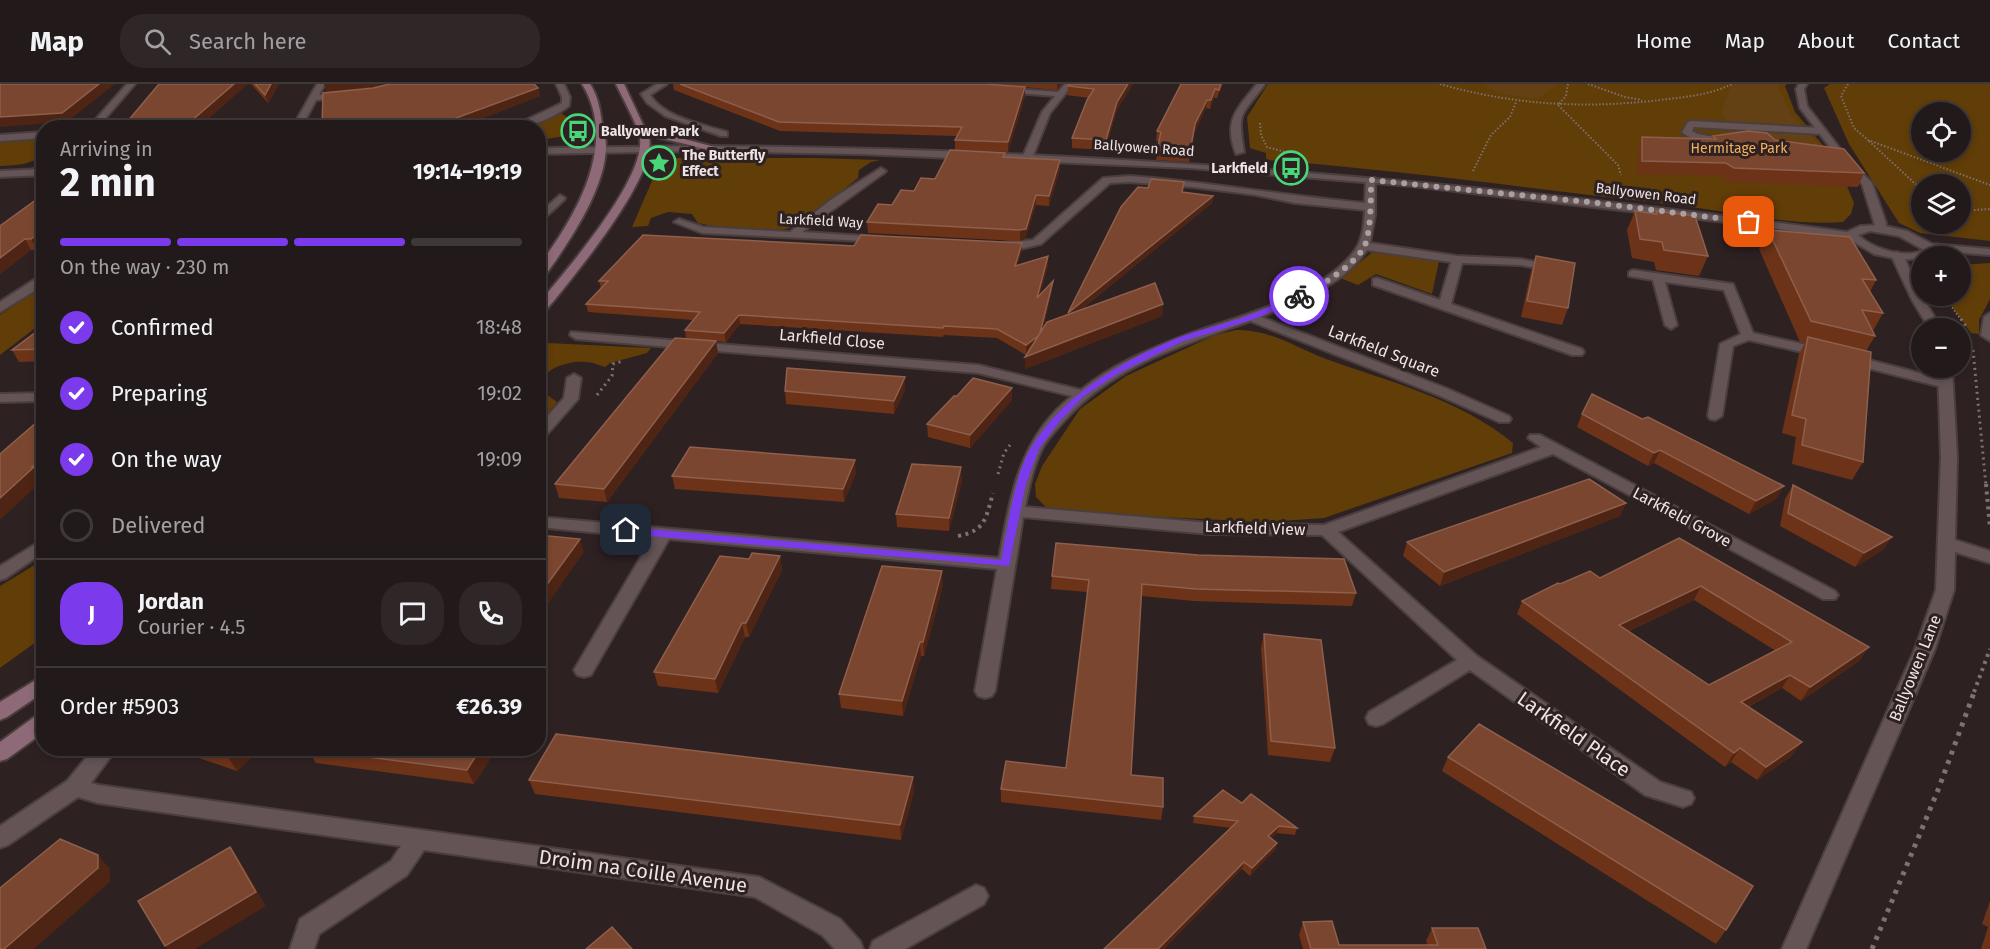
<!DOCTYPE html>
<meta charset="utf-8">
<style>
:root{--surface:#22191a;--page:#2e2627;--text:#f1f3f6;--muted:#a2a0a2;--line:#3f3839;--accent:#7c3aed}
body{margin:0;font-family:"Fira Sans",sans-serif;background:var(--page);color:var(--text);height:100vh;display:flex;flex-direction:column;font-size:22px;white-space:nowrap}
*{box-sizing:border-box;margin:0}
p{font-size:20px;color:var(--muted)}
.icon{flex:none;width:33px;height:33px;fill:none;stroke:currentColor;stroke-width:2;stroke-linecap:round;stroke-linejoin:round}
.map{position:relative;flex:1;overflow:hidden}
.panel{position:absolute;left:36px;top:36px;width:510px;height:636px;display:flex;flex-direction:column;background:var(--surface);border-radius:24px;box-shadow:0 3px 9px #0003,0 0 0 2px var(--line)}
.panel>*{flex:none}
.tools{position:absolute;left:1911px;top:18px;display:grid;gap:12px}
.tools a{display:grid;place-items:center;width:60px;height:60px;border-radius:50%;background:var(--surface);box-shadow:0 3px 9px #0003,0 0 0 2px var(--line);font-size:30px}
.pin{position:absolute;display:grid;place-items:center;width:51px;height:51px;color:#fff;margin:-26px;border-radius:12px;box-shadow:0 3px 9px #0006}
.courier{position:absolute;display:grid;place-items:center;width:60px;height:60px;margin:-30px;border:4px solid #7c3aed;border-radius:50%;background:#fff;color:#222;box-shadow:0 2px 8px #0007}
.headline em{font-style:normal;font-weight:700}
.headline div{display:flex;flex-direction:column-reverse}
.headline{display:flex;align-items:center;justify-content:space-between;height:102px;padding:0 24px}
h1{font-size:39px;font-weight:700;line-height:45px}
.bar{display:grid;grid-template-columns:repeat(4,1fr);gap:9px 6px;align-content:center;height:72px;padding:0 24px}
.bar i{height:8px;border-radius:4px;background:var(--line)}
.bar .selected{background:var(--accent)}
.bar p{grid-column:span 4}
.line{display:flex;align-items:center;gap:15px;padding:0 24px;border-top:2px solid var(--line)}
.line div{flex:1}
.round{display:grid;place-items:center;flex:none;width:63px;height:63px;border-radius:24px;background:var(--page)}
ol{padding:0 24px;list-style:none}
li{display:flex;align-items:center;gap:18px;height:66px}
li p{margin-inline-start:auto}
li .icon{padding:6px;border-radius:50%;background:var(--accent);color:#fff;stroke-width:4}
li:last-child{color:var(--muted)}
li i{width:33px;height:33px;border:3px solid var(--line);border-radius:50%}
header{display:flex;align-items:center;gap:36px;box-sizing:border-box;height:84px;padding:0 30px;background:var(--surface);border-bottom:2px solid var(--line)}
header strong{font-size:28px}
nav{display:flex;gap:33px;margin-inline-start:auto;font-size:21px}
.search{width:420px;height:54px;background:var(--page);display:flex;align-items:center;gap:15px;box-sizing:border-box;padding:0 21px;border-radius:24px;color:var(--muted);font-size:22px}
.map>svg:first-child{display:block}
.green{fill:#613d07;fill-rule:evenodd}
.forest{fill:#644114}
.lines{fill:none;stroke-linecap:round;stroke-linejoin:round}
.service-casing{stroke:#4a3e3f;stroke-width:4}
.minor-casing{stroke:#4a3e3f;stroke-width:4}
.tertiary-casing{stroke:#4a3e3f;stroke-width:4}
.secondary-casing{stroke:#4a3e3f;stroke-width:4}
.path-far3{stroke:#7d7172;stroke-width:2;stroke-dasharray:1.5 2;stroke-linecap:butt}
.path-far2{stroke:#7d7172;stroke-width:3;stroke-dasharray:2 4;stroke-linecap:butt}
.path-far1{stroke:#7d7172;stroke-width:4;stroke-dasharray:3 4.5;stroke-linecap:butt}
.path{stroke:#7d7172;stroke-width:5;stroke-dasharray:4 6;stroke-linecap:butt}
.service{fill:#645455;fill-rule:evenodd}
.minor{fill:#645455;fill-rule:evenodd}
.tertiary{fill:#645455;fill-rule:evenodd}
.secondary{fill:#8e6a78;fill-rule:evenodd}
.wall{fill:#6d3319;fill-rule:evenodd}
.shaded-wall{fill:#4e2414}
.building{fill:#7b462f;stroke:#8d5f4c;stroke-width:1.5;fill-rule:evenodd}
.route{fill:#7c3aed}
.done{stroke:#aba0a1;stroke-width:6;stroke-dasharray:0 10.8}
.labels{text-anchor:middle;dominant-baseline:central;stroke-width:6;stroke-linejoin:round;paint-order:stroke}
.far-poi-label{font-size:14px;font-weight:bold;fill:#eee4e5;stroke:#2e2122;text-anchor:start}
.far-street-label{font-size:14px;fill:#eee4e5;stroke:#2e2122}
.far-park-label{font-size:14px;fill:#f4b05f;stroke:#2e2122}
.street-label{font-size:16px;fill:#eee4e5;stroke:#2e2122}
.near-street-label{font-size:20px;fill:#eee4e5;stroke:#2e2122}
</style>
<header>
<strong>Map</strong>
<div class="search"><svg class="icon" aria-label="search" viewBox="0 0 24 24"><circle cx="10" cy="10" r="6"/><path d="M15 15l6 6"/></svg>Search here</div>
<nav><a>Home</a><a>Map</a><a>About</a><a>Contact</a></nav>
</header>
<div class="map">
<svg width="1990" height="865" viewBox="0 0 1990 865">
<rect width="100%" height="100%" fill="#2e2122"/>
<path class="green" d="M1268 0H1787L1785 2 1795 28 1837 78 1854 119 1851 130 1843 138C1788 142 1723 126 1667 120 1534 105 1400 86 1266 76V69L1250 64 1247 33Z
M1830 0H1990V157L1920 149 1899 139 1849 60 1824 4ZM1922 28H1960V68H1922ZM1922 100H1960V140H1922Z
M559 27 572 38 577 37 576 48 566 52 539 56 538 44H523Z
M43 54V71C30 81 17 81 0 82V57Z
M814 74 880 76 871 78 859 86 858 94C841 107 805 140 786 145 770 149 715 143 698 139L692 130 668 128 651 134 648 142 632 143 655 90V82L662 77 676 74Z
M1374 167 1439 177 1432 210 1376 190 1358 201 1340 194Z
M1990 179V215L1979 236V250L1971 249 1944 212H1960L1961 181Z
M43 201V238L0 271V231Z
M1236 246C1270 245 1296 264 1326 275 1390 298 1460 315 1513 359L1512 369 1324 434 1265 438 1077 429 1046 423 1036 413 1035 400 1042 382 1080 325 1126 292 1215 251Z
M547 259 651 264 647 269 610 279 605 283C599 281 592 278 586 278 570 276 545 284 539 299V269Z
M539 305 557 318 539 340Z
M43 476V553L0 584V502Z"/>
<path class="forest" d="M1484 0H1557L1538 15C1523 12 1495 12 1484 0Z
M1731 0H1779L1778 2 1790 29 1833 77 1755 67 1721 30Z"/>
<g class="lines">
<defs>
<path id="service" d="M1691 37 1822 44 1826 47 1822 50 1694 43 1692 47C1703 54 1714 50 1723 56 1711 63 1692 57 1682 48L1688 38Z
M1633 186 1733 200 1753 249 1829 266 1831 269 1824 273 1749 256 1733 262 1722 332 1715 336 1710 335 1708 332 1720 260 1741 250 1724 206 1665 198 1677 241 1671 245 1665 241 1653 196 1629 192V188Z
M1849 271 1951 297 1953 300 1946 304 1844 278 1842 275 1844 272Z
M976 801 984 804 988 812 984 820 905 865H870L873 857Z"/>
<path id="minor" d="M127 0H135L97 44H88Z
M317 0H325L319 11 345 9 349 11 345 13 316 16 301 44H292Z
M556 0H564L570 13 569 22C553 34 529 44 509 44L562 19V13Z
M657 0H667L650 11C665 34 702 40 727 48V52H721L665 32 647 19 641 10Z
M1065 0H1073L1050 29 1033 72 1025 74 1023 72 1042 28 1055 12 1004 8 1000 6 1004 4 1058 8Z
M1257 0H1265C1241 33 1237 26 1244 68L1236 70C1223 36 1237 25 1257 0Z
M1799 0H1807L1804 5 1807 22 1848 75 1872 99 1886 139 1885 148H1877L1862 100 1842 79 1800 24 1796 5Z
M44 48V54L0 57V51Z
M44 79V86L32 92 27 89Z
M881 84 886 87 884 89 802 148 882 153 886 154V158L702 149 674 138 679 135 703 143 790 148 832 115Z
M1130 92C1209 98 1286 112 1365 119L1366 96 1375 94V131L1370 159 1457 172 1520 175 1558 182 1560 184 1554 187 1520 181 1462 179 1451 220 1582 265 1584 268 1582 271H1572L1373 201V195L1377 194 1440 216 1451 178 1367 166C1342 202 1300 217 1261 233L1448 305 1509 332 1511 335 1509 338H1499L1438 311 1250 237C1183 261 1113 282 1065 336 1057 345 1047 355 1042 365 1033 383 1029 404 1025 423L1210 439 1324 441 1541 363 1528 354 1530 351H1540L1835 507 1838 511 1835 515H1823L1553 370 1338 448 1477 572 1660 698 1691 708 1694 714 1691 720 1683 723 1645 711 1470 586 1383 640 1376 642 1369 640 1366 634 1369 628 1457 576 1322 451 1210 450 1023 433 995 607 992 612 985 614 978 612 975 607 997 485 669 455 591 591 584 593 577 591 574 586 652 454 538 443V433L999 474C1011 411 1019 354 1072 312L978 289 576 255 570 251 571 248 978 281 1081 306C1112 281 1149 265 1186 251 1238 232 1317 214 1353 169 1363 157 1364 141 1365 126L1295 119 1256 111 1193 103 1130 98 1110 99 1041 160 1020 165H1001L995 162C1004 156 1022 158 1033 156L1103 94Z
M560 111 565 114 564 116 538 140V130Z
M1897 168 1903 171 1922 212 1941 244H1929L1912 216 1891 171Z
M40 192H44V201L0 228V218Z
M1990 229V257L1981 251 1984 233Z
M1938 284H1952L1957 373 1955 456 1990 467V479L1955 468 1954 506 1935 565 1806 865H1782L1915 565 1936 506 1941 373Z
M574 290 581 294 578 315 543 355 538 356V342L564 314 567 294Z
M44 309V317L0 318V310Z
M44 455V468L6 494 0 496V482Z
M94 664H117L91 699 98 701 759 793 840 835 860 857 863 865H835L822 851 755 813 424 766 407 791 319 850 314 865H290L300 835 391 777 401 762 98 719 78 713 8 761 0 764V742L67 697Z"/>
<path id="tertiary" d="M700 62C1084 64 1466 96 1847 148L1860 142 1881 141 1907 147 1932 160 1990 165V171L1936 167 1922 174 1902 176 1874 170 1849 155 1742 140 1412 102 1190 84 861 70 700 67 538 70V64ZM1870 147 1899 152 1924 166C1904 175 1873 165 1858 151Z
M44 85V91L0 93V87Z"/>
<path id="secondary" d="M582 0H590C598 12 600 25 602 40 604 47 606 55 606 63 605 107 567 161 542 196H538C538 178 553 164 562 148 589 105 612 48 582 0Z
M616 0H624L645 45 715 63 710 66 648 51C664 86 566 202 542 231L538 232V220C565 188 645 96 640 55 639 43 622 13 616 0Z
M44 591V608L7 633 0 636V618Z
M44 629V648L7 675 0 677V658L37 631Z"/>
</defs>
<use href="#service" class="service-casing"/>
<use href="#minor" class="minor-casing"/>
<use href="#tertiary" class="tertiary-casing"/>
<use href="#secondary" class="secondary-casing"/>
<path class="path-far3" d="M1440 0C1513 21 1585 25 1660 16 1685 13 1710 11 1732 0
M1568 0 1566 12 1558 21 1618 81 1621 91
M1588 0 1625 13 1642 16
M1848 0 1841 12 1854 44 1868 56 1990 101
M1260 39 1261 51 1267 63 1285 68
M1869 57 1922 106
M1473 87 1491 51 1510 33 1516 18
M1960 127 1990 125
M1946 215 1962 237"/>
<path class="path-far2" d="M1961 235 1966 242
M1973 266 1986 402
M597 311 612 292 613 280 623 277
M538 384 549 370
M998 390 1004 369 1010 361"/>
<path class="path-far1" d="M1986 400 1990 444
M958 452C986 447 986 433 993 409
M1974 608 1990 565"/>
<path class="path" d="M1872 865 1938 706 1975 606"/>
<use href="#service" class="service"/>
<use href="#minor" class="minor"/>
<use href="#tertiary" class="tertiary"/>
<use href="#secondary" class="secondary"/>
</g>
<path class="wall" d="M251 0H279L268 19Z
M324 0H534L538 4 540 12 457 44H322L373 4 380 2 327 8Z
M673 0H985L1025 3V12L1008 68 955 66V56L957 52 780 47 674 6Z
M990 0H1062L1057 6Z
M1069 0H1133L1117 26 1105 66 1072 64V54L1089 14 1067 11 1068 2Z
M1181 0H1223L1217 14H1214L1210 25 1206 24 1194 50 1189 78 1156 76 1159 57H1156L1157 47Z
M1713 52 1775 56 1864 89 1858 103 1728 98 1721 92 1637 90 1638 66 1642 53 1712 55Z
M1005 73 1060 85 1049 122 1036 121 1025 155 1020 157 868 149 867 138 914 107 935 95Z
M1183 108 1213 112 1212 119 1082 225 1163 220 1162 232 1025 285V273L1026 271 997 254 944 251 943 253 740 240 726 258 716 257 718 269 607 418 559 414 555 400 686 255 685 246 693 236 588 228 586 220 601 205 599 197 854 162 1022 159V167L1017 181H1048L1040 211 1052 206 1043 244 1068 230Z
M44 110 37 166H31L0 190V142Z
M1635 127 1655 130 1656 127 1708 172 1699 192 1656 186 1654 178 1632 174 1627 146Z
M1768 146 1876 196 1870 208 1883 229 1873 247 1875 252 1866 267 1863 378 1852 396 1792 380 1796 353 1782 349 1799 270 1805 259 1800 258 1759 165Z
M1536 172 1568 224 1562 241 1521 233 1531 188Z
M44 242V277L19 278 12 266Z
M905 293V306L894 330 786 320 785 307Z
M1012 316 970 364 928 353 927 340Z
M1582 330 1784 402 1776 415 1749 430 1654 379 1648 382 1577 343Z
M856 389 844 418 675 405 672 392Z
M962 396 949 447 897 443 896 430Z
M1793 401 1883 466 1855 483 1780 442 1785 415Z
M1626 419 1620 432 1440 502 1403 472 1407 458Z
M1679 454 1869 563 1859 577 1801 617 1782 604 1748 623 1792 672 1757 696 1731 678 1725 683 1517 530 1522 517 1560 500 1600 494ZM1694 516 1776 567 1709 601 1629 547Z
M780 472 782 486 749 553H745L718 609 658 602 654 588 749 475Z
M1052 492 1356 509 1352 522 1194 517 1141 512 1131 691 1163 723 1161 736 1001 718V705L1066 684 1087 508 1051 505Z
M943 501 924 572H921L903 632 841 624 839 610Z
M1264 550 1335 664 1330 678 1268 671 1261 564Z
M186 664H262L237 687 190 671Z
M497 664 474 700 316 679 307 665Z
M1448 673 1726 846 1716 860 1442 687Z
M529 696 914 707 901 756 535 710Z
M1242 719 1297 744 1295 751 1277 749 1271 754 1277 759 1275 766 1250 792 1242 785 1164 865H1104L1231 744 1193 739 1194 732Z
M1990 817V865H1981L1988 843 1982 840Z
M1303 838 1339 861H1428L1426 857 1432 844 1486 865H1303L1299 851Z"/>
<path class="shaded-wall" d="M99 0H115L67 38 0 43V33Z
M234 0H248L198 44H183Z
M271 0H279L268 19 265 11Z
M324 0H401L327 8Z
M1057 0H1062L1057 6Z
M1128 0H1133L1117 26 1105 66 1106 56 1117 18Z
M1221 0H1223L1217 14 1219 6Z
M1025 3V12L1008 68V58Z
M538 4 540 12 457 44H429Z
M1215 5 1214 14 1210 25 1211 16Z
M1207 16 1206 24 1194 50 1189 78 1195 40Z
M1060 76V85L1049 122V112Z
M1036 111V121L1025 155 1020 157V146Z
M1213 112 1212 119 1067 237 1068 229Z
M44 146V161L37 166 31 155Z
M25 155 31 166 0 190V174Z
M1022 159V167L1014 190 1015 182Z
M1048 172V181L1037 223V214Z
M1053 197 1052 206 1039 260 1026 271V261Z
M1163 220 1162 232 1025 285V273Z
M739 231 740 240 726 258 724 249Z
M716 257 718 269 607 418 604 405Z
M905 293V306L894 330V317Z
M1012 304V316L970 364V351Z
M1660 366 1654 379 1648 382 1654 369Z
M44 373V393L42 395 43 396 0 436V414Z
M855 376 856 389 844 418 843 405Z
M961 383 962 396 949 447V434Z
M1784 402 1776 415 1749 430 1756 417Z
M1626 419 1620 432 1440 502 1444 488Z
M1892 453 1883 466 1855 483 1864 469Z
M580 455 584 468 538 534V513Z
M780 472 782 486 749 553 746 539Z
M942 487 943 501 924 572 923 558Z
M1701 502 1694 516 1613 554 1619 541Z
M742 539 745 553 718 609 715 595Z
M920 558 921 572 903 632 902 617Z
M1869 563 1859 577 1801 617 1810 603Z
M1790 591 1782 604 1732 631 1741 618Z
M1802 658 1792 672 1757 696 1766 683Z
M237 664H262L237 687 228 673Z
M481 664H497L474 700 467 686Z
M1740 664 1731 678 1725 683 1734 669Z
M913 693 914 707 901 756 900 741Z
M1279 742 1277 749 1266 759 1268 752Z
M1277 759 1275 766 1250 792 1252 784Z
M230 763 240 777 266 822 195 865H167L165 862Z
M98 771 110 785V798L34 865H4Z
M1244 778 1242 785 1164 865H1158Z"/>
<path class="building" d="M0 0H99L62 29 0 33Z
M159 0H234L183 44H122Z
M255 0H271L265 11Z
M390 0H534L538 4 429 44H423L401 39 358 41 356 44H327L328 42H322L323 9 373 4Z
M680 0H985L1025 3 1008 58 955 56 962 43 779 38Z
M1069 0H1128L1117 18 1106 56 1072 54 1087 16 1094 5 1068 2Z
M1181 0H1221L1219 6 1215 5 1211 16H1207L1195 40 1190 68 1157 66 1161 48 1157 47Z
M1748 47 1767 49 1775 56 1844 65 1864 89 1734 84 1726 79 1642 77V53L1716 55 1713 52Z
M950 66 1005 69 1003 73 1060 76 1049 112 1036 111 1026 145 1020 146 867 138 878 120 892 121 901 106 914 107 921 94 935 95Z
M1151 95 1184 98 1182 108 1213 112 1068 229 1121 123 1138 103 1148 104Z
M44 110V146L31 155H25L0 174V142Z
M1635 127 1657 130 1656 127 1695 132 1708 172 1664 166 1662 158 1640 155Z
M1768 146 1850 153 1876 196 1862 195 1883 229 1862 226 1875 252 1811 237Z
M643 151 854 162 861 151 1022 159 1015 182 1048 172 1037 214 1053 197 1040 249 1038 252 1026 261 997 245 944 242 943 244 739 231 724 249 685 246 700 228 586 220 608 197H599Z
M1536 172 1575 179 1568 224 1527 217Z
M1155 199 1163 220 1025 273 1047 238Z
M44 242V265L12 266Z
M1808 253 1871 268 1863 378 1802 361 1806 335 1792 331Z
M675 254 716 257 604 405 555 400Z
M787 284 905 293 894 317 785 307Z
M973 294 1012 304 970 351 927 340 954 312H957Z
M1592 310 1642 335 1648 333 1784 402 1756 417 1660 366 1654 369 1582 330Z
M44 332V373L32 383H34L0 414V370Z
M690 363 855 376 843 405 672 392Z
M912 380 961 383 949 434 896 430Z
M1589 395 1626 419 1444 488 1407 458Z
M1793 401 1892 453 1864 469 1788 429Z
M538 451 580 455 538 513Z
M1679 454 1869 563 1810 603 1790 591 1741 618 1802 658 1766 683 1740 664 1734 669 1522 517 1558 499 1560 500 1590 487 1600 494ZM1701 502 1792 558 1709 601 1619 541Z
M1056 459 1198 471 1344 475 1356 509 1196 505 1142 500 1131 691 1163 694V723L1001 705 1006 677 1066 684 1089 496 1052 492Z
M752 469 780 472 746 539H742L715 595 654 588 720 472 749 475Z
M882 482 942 487 923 558H920L902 617 839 610Z
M1264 550 1321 556 1335 664 1271 657Z
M1479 640 1753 802 1726 846 1448 673Z
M556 650 913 693 900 741 529 696Z
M204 664H237L228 673Z
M308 664H481L467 686 307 665Z
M1223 706 1242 719 1251 710 1297 744 1279 742 1268 752 1277 759 1252 784 1244 778 1158 865H1104L1238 737 1194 732Z
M60 755 98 771V784L4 865H0V804Z
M230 763 256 808 165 862 138 817Z
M1332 837 1339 861H1438L1432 844H1478L1486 865H1311L1303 838Z
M612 843 632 865H586Z"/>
<path class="route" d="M1299 210 1302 214 1254 235 1181 258 1119 289 1084 312 1059 338 1039 365 1026 400 1009 482 626 450 621 446 626 443 1001 476C1008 444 1014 390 1032 362 1065 310 1119 279 1175 255 1199 245 1225 241 1249 231 1266 225 1282 216 1299 210Z"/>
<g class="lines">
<path class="done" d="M1299 212C1317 205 1357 180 1365 161 1371 145 1371 114 1371 96L1598 119 1749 138"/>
</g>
<defs>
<symbol id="bus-ring" viewBox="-11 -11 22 22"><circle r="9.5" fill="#2e2122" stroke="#48d778" stroke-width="1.5"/><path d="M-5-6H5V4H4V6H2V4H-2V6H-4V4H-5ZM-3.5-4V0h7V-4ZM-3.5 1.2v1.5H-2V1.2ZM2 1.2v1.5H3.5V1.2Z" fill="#48d778"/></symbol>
<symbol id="sight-ring" viewBox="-11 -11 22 22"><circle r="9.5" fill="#2e2122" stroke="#48d778" stroke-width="1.5"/><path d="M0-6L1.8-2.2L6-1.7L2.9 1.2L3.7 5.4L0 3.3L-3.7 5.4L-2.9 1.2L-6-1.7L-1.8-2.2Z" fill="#48d778"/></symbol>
</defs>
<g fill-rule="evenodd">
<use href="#bus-ring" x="559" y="28" width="38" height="38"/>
<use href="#sight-ring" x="640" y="60" width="38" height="38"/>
<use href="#bus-ring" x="1272" y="65" width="38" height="38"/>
</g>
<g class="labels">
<g class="far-poi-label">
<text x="601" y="47">Ballyowen Park</text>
<text x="682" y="71">The Butterfly<tspan x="682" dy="16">Effect</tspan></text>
<text x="1268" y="84" text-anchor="end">Larkfield</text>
</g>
<g class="far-street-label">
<text transform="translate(1144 64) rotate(4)">Ballyowen Road</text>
<text transform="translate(1646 110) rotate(7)">Ballyowen Road</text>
<text transform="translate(821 137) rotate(3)">Larkfield Way</text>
</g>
<g class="far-park-label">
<text x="1739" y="64">Hermitage Park</text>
</g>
<g class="street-label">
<text transform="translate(832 255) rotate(5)">Larkfield Close</text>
<text transform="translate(1384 267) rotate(21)">Larkfield Square</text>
<text transform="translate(1682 433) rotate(28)">Larkfield Grove</text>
<text transform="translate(1255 444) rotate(2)">Larkfield View</text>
<text transform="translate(1915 584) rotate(-68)">Ballyowen Lane</text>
</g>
<g class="near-street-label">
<text transform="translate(1574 650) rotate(35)">Larkfield Place</text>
<text transform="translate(643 787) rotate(8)">Droim na Coille Avenue</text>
</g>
</g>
</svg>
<div class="tools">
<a><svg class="icon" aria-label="locate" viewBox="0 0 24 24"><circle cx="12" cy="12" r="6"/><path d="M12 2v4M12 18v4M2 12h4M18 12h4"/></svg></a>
<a><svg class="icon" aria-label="layers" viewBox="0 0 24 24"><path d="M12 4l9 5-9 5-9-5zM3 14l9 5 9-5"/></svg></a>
<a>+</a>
<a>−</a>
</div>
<div class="pin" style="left:1749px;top:138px;background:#ea580c"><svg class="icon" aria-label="bag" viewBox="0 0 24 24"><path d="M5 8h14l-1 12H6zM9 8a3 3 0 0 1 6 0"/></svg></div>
<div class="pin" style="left:626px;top:446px;background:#1f2937"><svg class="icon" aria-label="home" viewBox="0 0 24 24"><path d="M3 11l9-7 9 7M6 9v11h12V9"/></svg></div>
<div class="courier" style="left:1299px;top:212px"><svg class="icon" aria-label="bike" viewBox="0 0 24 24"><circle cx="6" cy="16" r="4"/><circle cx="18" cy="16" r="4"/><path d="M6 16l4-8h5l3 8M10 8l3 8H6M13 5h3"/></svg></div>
<section class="panel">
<div class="headline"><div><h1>2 min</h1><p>Arriving in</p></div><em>19:14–19:19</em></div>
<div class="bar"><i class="selected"></i><i class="selected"></i><i class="selected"></i><i></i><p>On the way · 230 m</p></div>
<ol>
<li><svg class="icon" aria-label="check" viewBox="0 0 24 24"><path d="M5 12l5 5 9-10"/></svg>Confirmed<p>18:48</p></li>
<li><svg class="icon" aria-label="check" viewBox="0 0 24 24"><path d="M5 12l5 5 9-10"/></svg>Preparing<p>19:02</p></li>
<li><svg class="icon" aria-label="check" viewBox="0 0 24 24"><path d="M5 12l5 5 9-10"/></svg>On the way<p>19:09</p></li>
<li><i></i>Delivered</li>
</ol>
<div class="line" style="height:108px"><b class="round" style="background:var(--accent);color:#fff">J</b><div><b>Jordan</b><p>Courier · 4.5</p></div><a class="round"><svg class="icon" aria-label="chat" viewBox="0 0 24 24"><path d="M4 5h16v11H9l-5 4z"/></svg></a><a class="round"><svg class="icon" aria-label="phone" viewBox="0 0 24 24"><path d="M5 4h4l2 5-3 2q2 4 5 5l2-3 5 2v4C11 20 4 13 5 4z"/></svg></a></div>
<div class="line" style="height:78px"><div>Order #5903</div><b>€26.39</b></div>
</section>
</div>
